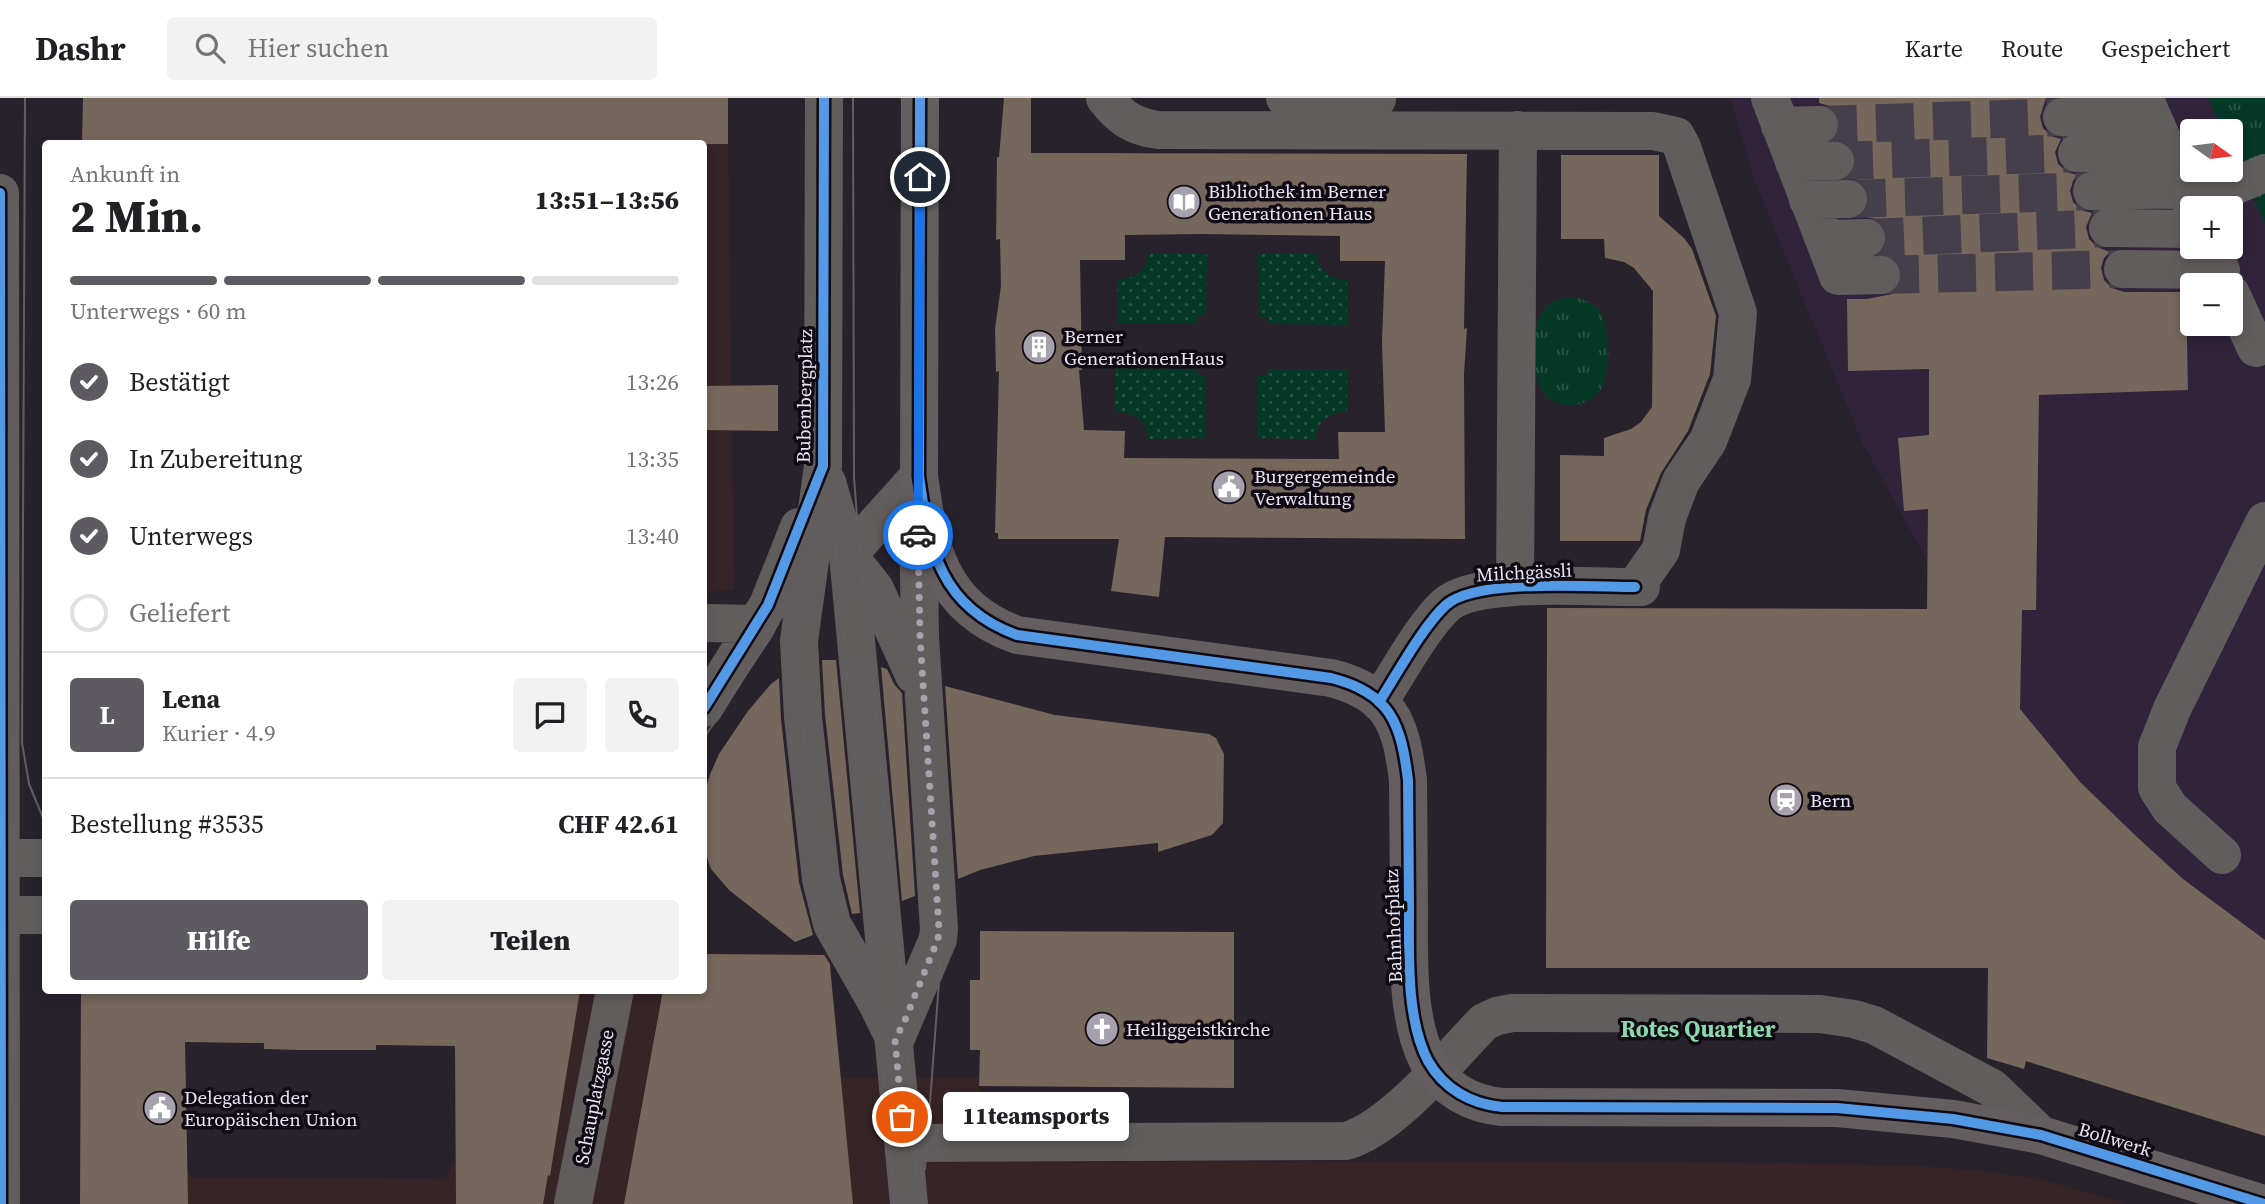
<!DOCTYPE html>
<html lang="de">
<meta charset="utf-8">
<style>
:root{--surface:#fff;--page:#f2f2f2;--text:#202124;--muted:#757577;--line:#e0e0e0;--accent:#5d5a62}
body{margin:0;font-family:"Source Serif 4",serif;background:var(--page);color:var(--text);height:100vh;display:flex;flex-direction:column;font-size:26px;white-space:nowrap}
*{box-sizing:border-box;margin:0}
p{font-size:23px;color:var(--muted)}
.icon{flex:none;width:38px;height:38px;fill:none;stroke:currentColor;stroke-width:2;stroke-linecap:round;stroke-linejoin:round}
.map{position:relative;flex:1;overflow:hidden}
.side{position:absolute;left:42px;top:42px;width:665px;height:854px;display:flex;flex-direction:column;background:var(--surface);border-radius:7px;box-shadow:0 4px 10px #0003}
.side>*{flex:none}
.needle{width:46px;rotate:104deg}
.tools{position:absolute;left:2180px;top:21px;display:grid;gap:14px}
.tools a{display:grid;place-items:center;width:63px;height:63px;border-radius:7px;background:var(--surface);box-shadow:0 4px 10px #0003;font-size:35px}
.pin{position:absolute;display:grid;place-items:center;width:60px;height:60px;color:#fff;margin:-30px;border:4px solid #fff;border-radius:50%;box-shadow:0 2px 7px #0007}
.courier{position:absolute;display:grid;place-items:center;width:70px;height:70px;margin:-35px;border:5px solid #1a73e8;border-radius:50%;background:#fff;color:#222;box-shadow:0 2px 9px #0007}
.bubble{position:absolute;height:49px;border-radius:7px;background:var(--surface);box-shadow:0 4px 10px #0003;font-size:23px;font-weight:800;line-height:49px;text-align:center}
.summary em{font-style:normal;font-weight:800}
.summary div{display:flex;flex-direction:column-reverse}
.summary{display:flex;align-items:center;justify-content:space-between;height:119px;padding:0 28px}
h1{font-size:46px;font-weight:800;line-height:52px}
.bar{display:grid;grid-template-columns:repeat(4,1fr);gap:10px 7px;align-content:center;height:84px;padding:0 28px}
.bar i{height:9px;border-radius:5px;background:var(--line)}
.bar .on{background:var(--accent)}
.bar p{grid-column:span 4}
.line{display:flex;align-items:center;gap:18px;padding:0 28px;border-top:2px solid var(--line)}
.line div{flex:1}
.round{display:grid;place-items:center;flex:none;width:74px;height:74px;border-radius:7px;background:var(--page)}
ol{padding:0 28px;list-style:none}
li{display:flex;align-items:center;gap:21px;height:77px}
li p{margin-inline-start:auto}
li .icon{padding:7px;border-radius:50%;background:var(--accent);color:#fff;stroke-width:4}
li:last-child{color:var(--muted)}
li i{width:38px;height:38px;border:4px solid var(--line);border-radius:50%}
.action{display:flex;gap:14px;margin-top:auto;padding:14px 28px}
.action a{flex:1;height:80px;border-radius:7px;background:var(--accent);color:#fff;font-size:28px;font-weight:800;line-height:80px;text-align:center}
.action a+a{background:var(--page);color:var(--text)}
header{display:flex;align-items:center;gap:42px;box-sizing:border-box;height:98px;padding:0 35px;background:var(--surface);border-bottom:2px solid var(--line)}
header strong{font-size:33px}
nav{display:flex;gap:38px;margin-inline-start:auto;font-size:24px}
.search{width:490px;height:63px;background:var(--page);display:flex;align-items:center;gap:18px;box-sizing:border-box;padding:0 24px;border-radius:7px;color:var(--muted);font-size:26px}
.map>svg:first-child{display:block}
.commercial{fill:#362427;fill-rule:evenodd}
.built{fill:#31233c;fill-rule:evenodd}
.grass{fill:url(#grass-dots)}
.park{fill:url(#park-tufts)}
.building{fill:#76675c;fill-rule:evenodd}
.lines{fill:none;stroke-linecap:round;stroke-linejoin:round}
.minor-tunnel{stroke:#453f4b;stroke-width:38;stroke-dasharray:38 19;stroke-linecap:butt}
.minor{stroke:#625d5d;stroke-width:38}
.major{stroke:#645e60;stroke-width:38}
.tram{stroke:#645e63;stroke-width:2}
.cycleway-casing{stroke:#0f0a13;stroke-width:15}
.cycleway{stroke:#5399e6;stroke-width:10}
.done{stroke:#a7a0ad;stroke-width:7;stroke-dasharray:0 12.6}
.route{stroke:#1a73e8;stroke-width:9}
.labels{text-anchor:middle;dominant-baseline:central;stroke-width:7;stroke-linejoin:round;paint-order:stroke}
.poi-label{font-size:19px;fill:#ebe4f2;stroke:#0f0a13;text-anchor:start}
.street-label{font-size:19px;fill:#ebe4f2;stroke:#0f0a13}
.quarter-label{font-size:23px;font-weight:bold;fill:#8bd9ad;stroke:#0f0a13}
</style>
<header>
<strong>Dashr</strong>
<div class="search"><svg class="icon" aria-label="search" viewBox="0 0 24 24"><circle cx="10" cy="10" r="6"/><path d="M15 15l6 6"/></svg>Hier suchen</div>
<nav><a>Karte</a><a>Route</a><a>Gespeichert</a></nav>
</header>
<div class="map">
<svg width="2265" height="1106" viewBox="0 0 2265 1106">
<defs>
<pattern id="grass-dots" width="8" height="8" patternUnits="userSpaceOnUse" patternTransform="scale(1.75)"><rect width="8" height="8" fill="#053826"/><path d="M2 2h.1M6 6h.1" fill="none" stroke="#2a5546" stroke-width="1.8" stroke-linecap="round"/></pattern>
<pattern id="park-tufts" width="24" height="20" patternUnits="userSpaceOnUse" patternTransform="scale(1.75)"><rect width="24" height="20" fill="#053826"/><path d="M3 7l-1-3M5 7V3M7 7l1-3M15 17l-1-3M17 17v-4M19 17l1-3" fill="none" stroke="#2a5546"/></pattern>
</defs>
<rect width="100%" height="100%" fill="#28222d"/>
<path class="commercial" d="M83 0H728L734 492 704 494V46H82Z
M704 856H829L842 980H979V1063L1790 1065 1921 1068 1985 1073 2044 1082 2128 1106H80L81 893 704 892ZM185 944 263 945 264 951 339 952H376L377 947 455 948 456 1064H453L446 1081 192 1080 184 1067 186 1024Z"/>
<path class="built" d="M1730 0H2265V854L2101 735 1944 494 1862 344 1754 81ZM2193 33H2231V72H2193ZM2193 110H2231V149H2193ZM2193 187H2231V226H2193Z"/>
<path class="grass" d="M1149 155 1207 156 1206 218H1198L1197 225H1118L1117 181C1135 181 1147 173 1149 155Z
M1258 155H1316C1318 173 1330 181 1347 182V227L1267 226V219H1259Z
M1116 270 1197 271V278H1206L1205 340 1148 341C1147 321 1134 315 1115 314Z
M1267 271H1347V314C1329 314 1317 323 1315 341L1258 340V278H1267Z"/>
<path class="park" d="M2208 0H2265V125L2231 51V33H2223Z
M1576 199C1585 202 1593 205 1599 212 1611 227 1612 279 1599 294 1592 302 1582 307 1571 307 1539 308 1534 278 1535 253 1535 224 1539 198 1576 199Z"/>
<path class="building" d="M83 0H728V46H82Z
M1004 0H1031V55L1467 56 1464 231 1467 230 1464 276 1465 441 1165 439 1159 499 1111 493 1119 441H998V435H995L999 273 996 274 995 231 1001 188 1000 141 996 142 997 59H999ZM1201 136 1340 138V163H1385L1382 244 1385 334H1338L1339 361 1124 360 1125 333 1084 332 1079 272H1082L1080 162H1125V137Z
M1819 0H2046L2040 19 2043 30 2051 38 2061 41 2055 54 2058 66 2067 74 2077 77 2073 83 2070 93 2073 104 2081 112 2092 115 2086 129 2089 141 2097 149 2110 154 2104 160 2101 170 2104 182 2112 190 2124 194H2186L2188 292 2039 297 2036 512H2022L2020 611 2081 685 2136 738 2183 781 2265 842V1038L2026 963 2024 971 1987 960 1988 870H1546L1547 510 1927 511 1928 411 1904 413 1898 340 1929 337V271L1848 273 1847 201H1867L1892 196 1900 187 1903 176 1899 165 1892 158 1881 155 1885 150 1888 140 1884 128 1876 121 1861 118 1867 111 1870 100 1866 89 1859 82 1849 79 1854 73 1857 63 1854 52 1846 44 1835 41 1841 27 1838 16 1830 8 1819 5Z
M1561 57H1659V118L1684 140 1692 151 1716 218 1710 276 1688 333 1661 375 1646 412 1640 443H1560V357L1604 358V340L1631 331 1641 324 1652 309 1653 193 1634 170 1624 164 1605 160 1604 141H1561Z
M778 287V333L704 332V288Z
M822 562H836L860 815 852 816 843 777 825 617Z
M881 569 887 571 894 586 902 595 915 798 902 803Z
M779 580 781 621 799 784 813 837 795 844 729 792 711 771 704 751V695L711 674 719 656 748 613 771 586Z
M945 588 1055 617 1209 636 1216 640 1224 656 1223 725 1212 737 1158 754V745L1034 758 980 772 958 781Z
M980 833 1234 834V990L979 988 980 952H970V882H980Z
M704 856 824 857 830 866 831 879 853 1106H624L663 892H704Z
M81 892H580L550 1078 548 1077 543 1106H456L455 948 376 947V952H301L264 951V945L185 944 188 1106H80Z"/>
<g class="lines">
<path class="minor-tunnel" d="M1819 27 2062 19
M1835 63 2077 55
M1848 101 2092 93
M1866 140 2108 130
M1881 177 2123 171"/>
<path class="minor" d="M824 0 823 368 799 543 803 619 821 781 832 826 877 905 895 942
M1105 0C1119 19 1134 29 1158 32L1653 33 1676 38 1682 49 1738 215 1732 281 1708 343 1681 383 1667 420 1661 452 1635 489
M1285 0 1377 1
M1770 0 1838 178 1881 177
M2144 0 2193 110
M2062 19 2151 17
M1780 28 1819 27
M2077 55H2168
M1794 64 1835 63
M2092 93 2185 91
M0 95 1 1106
M1808 102 1848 101
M2191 106 2265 75
M2108 130 2193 131
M1824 141 1866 140
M2123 171 2221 172 2210 149
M2231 196 2256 250
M827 384 848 457 909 1106
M848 457 875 491 914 577
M848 457 919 378
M1515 489 1518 32
M704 525 757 526
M1379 604C1397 576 1423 528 1446 507 1477 479 1597 490 1641 489
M704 610 768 507 799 429
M2222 757 2170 710 2157 690V649L2172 611 2265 423
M1 760H46
M1 817H46
M896 940 938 841 939 831 920 539 918 415
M905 1045 1346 1043C1392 1030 1449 960 1484 924L1497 918 1512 915 1820 916 1854 921 1874 927 1992 990 2041 1037
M573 1106 615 892"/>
<path class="major" d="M920 0 919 378C929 451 940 509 1017 537L1331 580C1391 595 1401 626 1408 682 1408 725 1409 768 1409 810 1409 857 1406 921 1428 963 1444 991 1471 1006 1502 1009L1837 1010 1953 1021 2041 1037 2264 1106"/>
<path class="tram" d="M25 0 22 645 29 686 46 727
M813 0 824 20 830 38
M834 0 835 441 895 1106
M853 0 854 379 857 419 904 911 919 1106
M819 432 799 515 795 554 819 782 832 827 872 911
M816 442 828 394
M866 451C876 492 899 526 913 566 921 586 926 607 930 628L943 830 925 1071
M704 640 771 539 800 484"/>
<defs>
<path id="cycleway" d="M920 0 919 378C929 451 940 509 1017 537L1331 580C1391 595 1401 626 1408 682 1408 725 1409 768 1409 810 1409 857 1406 921 1428 963 1444 991 1471 1006 1502 1009L1837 1010 1953 1021 2041 1037 2264 1106
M0 95 1 1106
M1379 604C1397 576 1423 528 1446 507 1476 480 1592 489 1635 489
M704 610 768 507 823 368 824 0"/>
</defs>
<use href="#cycleway" class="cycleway-casing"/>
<use href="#cycleway" class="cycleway"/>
</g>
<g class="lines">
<path class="done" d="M902 1019 895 942 905 922 938 841 939 831 920 539 918 437"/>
<path class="route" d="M918 437 920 79"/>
</g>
<defs>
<symbol id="library-disc" viewBox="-11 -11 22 22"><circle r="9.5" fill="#a7a0ad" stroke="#0f0a13"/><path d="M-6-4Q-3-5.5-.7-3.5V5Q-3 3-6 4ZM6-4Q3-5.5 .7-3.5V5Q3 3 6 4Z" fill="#fff"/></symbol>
<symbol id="building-disc" viewBox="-11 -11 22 22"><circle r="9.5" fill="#a7a0ad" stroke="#0f0a13"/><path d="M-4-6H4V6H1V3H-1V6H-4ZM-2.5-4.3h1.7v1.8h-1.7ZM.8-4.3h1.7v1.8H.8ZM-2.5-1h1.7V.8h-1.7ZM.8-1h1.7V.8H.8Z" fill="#fff"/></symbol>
<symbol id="civic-disc" viewBox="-11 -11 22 22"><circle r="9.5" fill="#a7a0ad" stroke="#0f0a13"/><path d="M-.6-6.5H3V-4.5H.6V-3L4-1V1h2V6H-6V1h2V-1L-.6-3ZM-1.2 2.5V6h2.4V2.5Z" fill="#fff"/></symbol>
<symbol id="station-disc" viewBox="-11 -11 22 22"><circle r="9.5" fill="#a7a0ad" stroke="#0f0a13"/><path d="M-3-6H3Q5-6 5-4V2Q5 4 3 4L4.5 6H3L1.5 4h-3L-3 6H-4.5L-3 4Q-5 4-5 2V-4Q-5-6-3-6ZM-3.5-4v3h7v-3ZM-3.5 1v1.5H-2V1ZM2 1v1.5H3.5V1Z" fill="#fff"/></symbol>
<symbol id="church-disc" viewBox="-11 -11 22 22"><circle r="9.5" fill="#a7a0ad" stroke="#0f0a13"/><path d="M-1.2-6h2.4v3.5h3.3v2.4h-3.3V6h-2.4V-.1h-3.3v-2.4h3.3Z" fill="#fff"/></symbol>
</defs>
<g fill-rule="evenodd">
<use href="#library-disc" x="1165" y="85" width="38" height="38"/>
<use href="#building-disc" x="1020" y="230" width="38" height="38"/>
<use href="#civic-disc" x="1210" y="370" width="38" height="38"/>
<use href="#station-disc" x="1767" y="683" width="38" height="38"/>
<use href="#church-disc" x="1083" y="912" width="38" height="38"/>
<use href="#civic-disc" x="141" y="991" width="38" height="38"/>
</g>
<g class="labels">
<g class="poi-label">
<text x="1208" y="93">Bibliothek im Berner<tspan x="1208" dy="22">Generationen Haus</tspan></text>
<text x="1064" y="238">Berner<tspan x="1064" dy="22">GenerationenHaus</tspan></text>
<text x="1254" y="378">Burgergemeinde<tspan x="1254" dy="22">Verwaltung</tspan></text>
<text x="1810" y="702">Bern</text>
<text x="1126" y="931">Heiliggeistkirche</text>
<text x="184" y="999">Delegation der<tspan x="184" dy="22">Europäischen Union</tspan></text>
</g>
<g class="street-label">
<text transform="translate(804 298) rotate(-89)">Bubenbergplatz</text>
<text transform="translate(1524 474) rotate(-3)">Milchgässli</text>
<text transform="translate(1393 828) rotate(-92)">Bahnhofplatz</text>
<text transform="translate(594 999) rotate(-79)">Schauplatzgasse</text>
<text transform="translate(2115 1041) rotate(17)">Bollwerk</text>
</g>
<g class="quarter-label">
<text x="1698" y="931">Rotes Quartier</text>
</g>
</g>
</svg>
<div class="tools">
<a><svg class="needle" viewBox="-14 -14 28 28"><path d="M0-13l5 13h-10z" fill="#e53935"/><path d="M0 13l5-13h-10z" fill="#757577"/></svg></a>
<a>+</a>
<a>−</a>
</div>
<div class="pin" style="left:902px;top:1019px;background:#ea580c"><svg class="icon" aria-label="bag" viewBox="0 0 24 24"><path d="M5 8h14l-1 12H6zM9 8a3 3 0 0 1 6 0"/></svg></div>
<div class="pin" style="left:920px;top:79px;background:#1f2937"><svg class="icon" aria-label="home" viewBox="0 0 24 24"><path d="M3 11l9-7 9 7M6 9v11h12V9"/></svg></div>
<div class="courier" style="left:918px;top:437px"><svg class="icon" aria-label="car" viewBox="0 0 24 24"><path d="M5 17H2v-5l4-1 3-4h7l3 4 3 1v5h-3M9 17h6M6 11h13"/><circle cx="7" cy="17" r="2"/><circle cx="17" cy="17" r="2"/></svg></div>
<div class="bubble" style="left:943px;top:994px;width:186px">11teamsports</div>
<section class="side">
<div class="summary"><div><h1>2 Min.</h1><p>Ankunft in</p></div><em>13:51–13:56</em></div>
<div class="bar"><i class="on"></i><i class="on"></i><i class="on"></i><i></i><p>Unterwegs · 60 m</p></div>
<ol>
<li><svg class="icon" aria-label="check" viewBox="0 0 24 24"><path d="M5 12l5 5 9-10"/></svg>Bestätigt<p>13:26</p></li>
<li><svg class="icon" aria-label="check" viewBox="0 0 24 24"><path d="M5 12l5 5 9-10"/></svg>In Zubereitung<p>13:35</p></li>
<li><svg class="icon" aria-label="check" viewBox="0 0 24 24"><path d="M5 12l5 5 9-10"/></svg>Unterwegs<p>13:40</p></li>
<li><i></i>Geliefert</li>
</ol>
<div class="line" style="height:126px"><b class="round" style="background:var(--accent);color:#fff">L</b><div><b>Lena</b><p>Kurier · 4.9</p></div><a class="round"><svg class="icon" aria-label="chat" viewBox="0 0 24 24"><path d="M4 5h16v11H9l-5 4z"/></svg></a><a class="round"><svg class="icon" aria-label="phone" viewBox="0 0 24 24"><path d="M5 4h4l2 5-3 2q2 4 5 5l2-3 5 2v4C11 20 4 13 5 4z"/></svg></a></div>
<div class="line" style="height:91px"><div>Bestellung #3535</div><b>CHF 42.61</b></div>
<div class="action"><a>Hilfe</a><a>Teilen</a></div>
</section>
</div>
